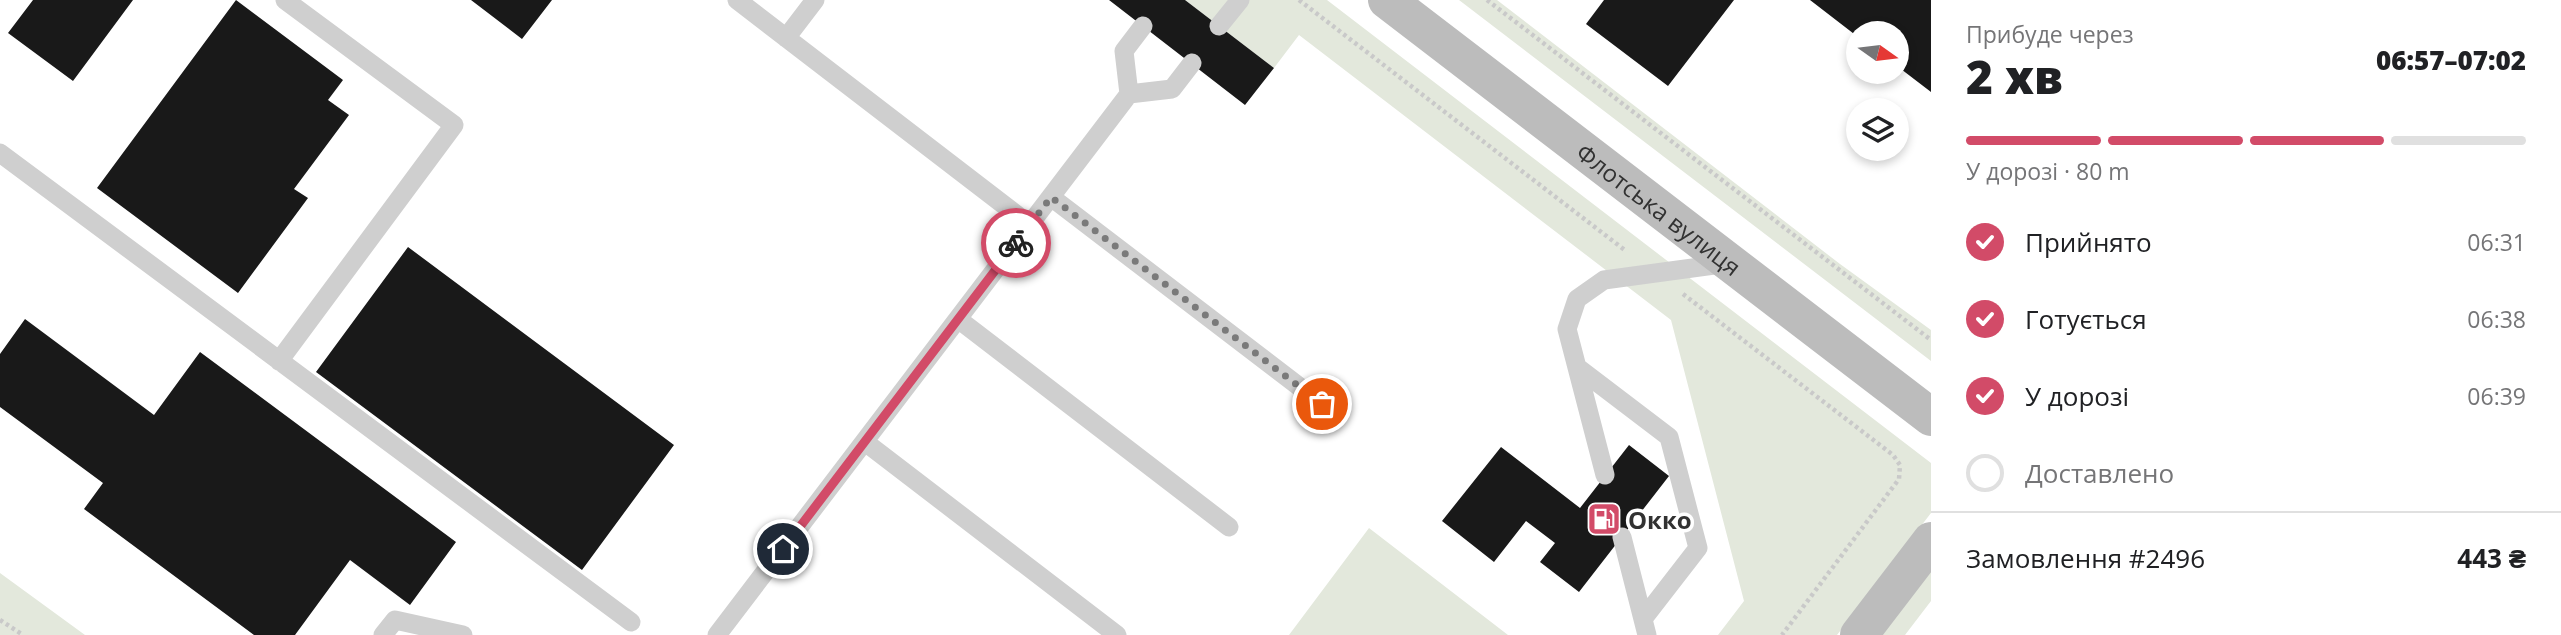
<!DOCTYPE html>
<html lang="uk">
<meta charset="utf-8">
<style>
:root{--surface:#fff;--page:#f2f2f2;--text:#202124;--muted:#757577;--line:#e0e0e0;--accent:#d24b68}
body{margin:0;font-family:"Open Sans",sans-serif;background:var(--page);color:var(--text);height:100vh;display:flex;flex-direction:column;font-size:26px;white-space:nowrap}
*{box-sizing:border-box;margin:0}
p{font-size:23px;color:var(--muted)}
.icon{flex:none;width:38px;height:38px;fill:none;stroke:currentColor;stroke-width:2;stroke-linecap:round;stroke-linejoin:round}
.map{position:relative;flex:1;overflow:hidden}
.sheet{display:flex;flex-direction:column;background:var(--surface);width:630px}
.sheet>*{flex:none}
.needle{width:46px;rotate:104deg}
.tools{position:absolute;left:1846px;top:21px;display:grid;gap:14px}
.tools a{display:grid;place-items:center;width:63px;height:63px;border-radius:50%;background:var(--surface);box-shadow:0 4px 10px #0003;font-size:35px}
.pin{position:absolute;display:grid;place-items:center;width:60px;height:60px;color:#fff;margin:-30px;border:4px solid #fff;border-radius:50%;box-shadow:0 2px 7px #0007}
.courier{position:absolute;display:grid;place-items:center;width:70px;height:70px;margin:-35px;border:5px solid #d24b68;border-radius:50%;background:#fff;color:#222;box-shadow:0 2px 9px #0007}
.summary em{font-style:normal;font-weight:800}
.summary div{display:flex;flex-direction:column-reverse}
.summary{display:flex;align-items:center;justify-content:space-between;height:119px;padding:0 35px}
h1{font-size:46px;font-weight:800;line-height:52px}
.bar{display:grid;grid-template-columns:repeat(4,1fr);gap:10px 7px;align-content:center;height:84px;padding:0 35px}
.bar i{height:9px;border-radius:5px;background:var(--line)}
.bar .active{background:var(--accent)}
.bar p{grid-column:span 4}
.line{display:flex;align-items:center;gap:18px;padding:0 35px;border-top:2px solid var(--line)}
.line div{flex:1}
ol{padding:0 35px;list-style:none}
li{display:flex;align-items:center;gap:21px;height:77px}
li p{margin-inline-start:auto}
li .icon{padding:7px;border-radius:50%;background:var(--accent);color:#fff;stroke-width:4}
li:last-child{color:var(--muted)}
li i{width:38px;height:38px;border:4px solid var(--line);border-radius:50%}
main{display:flex;flex:1;min-height:0}
.map>svg:first-child{display:block}
.green{fill:#e3e8dc}
.building{fill:#191919}
.lines{fill:none;stroke-linecap:round;stroke-linejoin:round}
.path{stroke:#c9c9c9;stroke-width:4.5;stroke-dasharray:3.5 3.5;stroke-linecap:butt}
.lane{stroke:#cfcfcf;stroke-width:19}
.secondary{stroke:#bcbcbc;stroke-width:38}
.done{stroke:#7a7a7a;stroke-width:7;stroke-dasharray:0 12.6}
.route{stroke:#d24b68;stroke-width:9}
.labels{text-anchor:middle;dominant-baseline:central;stroke-width:7;stroke-linejoin:round;paint-order:stroke}
.street-label{font-size:24px;fill:#323232;stroke:#fff}
.poi-label{font-size:24px;font-weight:bold;fill:#323232;stroke:#fff;text-anchor:start}
</style>
<main>
<div class="map">
<svg width="1931" height="635" viewBox="0 0 1931 635">
<rect width="100%" height="100%" fill="#fff"/>
<path class="green" d="M1185 0H1327L1931 463V513L1837 635H1718L1744 601 1671 320 1299 35 1274 68Z
M1459 0H1497L1840 264 1931 330V361Z
M1369 528 1508 635H1289Z
M1931 570V601L1905 635H1881Z
M0 573 85 635H0Z"/>
<path class="building" d="M33 0H133L73 81 8 33Z
M236 0 343 80 328 100 349 115 294 189 308 198 238 293 97 188Z
M471 0H552L522 39Z
M1109 0H1185L1274 68 1245 105Z
M1604 0H1734L1668 86 1586 24Z
M1810 0H1931V92L1897 66V33H1858V37Z
M408 247 674 445 582 570 316 372Z
M25 319 154 415 200 352 456 542 410 605 350 560 295 635H254L84 509 103 483 0 407V354Z
M1629 445 1669 476 1579 592 1540 562 1555 543 1526 521 1494 562 1442 521 1501 447 1580 508Z"/>
<g class="lines">
<path class="path" d="M1299 0 1626 251
M1487 0 1931 340
M1683 294 1893 455 1900 465 1899 479 1782 635
M0 620 23 635"/>
<path class="lane" d="M737 0 1030 225
M1219 26 1240 0
M786 38 815 0
M1129 94 1172 89 1192 63
M0 153 631 622
M1051 197 1322 404
M958 319 1229 527
M279 361 454 125 285 0
M1577 367 1669 437 1698 548 1643 619
M865 442 1117 635
M1605 475 1567 329 1577 299 1604 280 1729 263
M1622 537 1647 635
M383 635 395 620 463 635
M717 635 1129 94 1124 51 1143 26"/>
<g class="secondary">
<path id="s1" d="M1387 0 1931 417"/>
<path d="M1859 635 1931 541"/>
</g>
</g>
<g class="lines">
<path class="done" d="M1016 243 1051 197 1322 404"/>
<path class="route" d="M783 549 1016 243"/>
</g>
<defs>
<symbol id="fuel-square" viewBox="-11 -11 22 22"><rect x="-9" y="-9" width="18" height="18" rx="4" fill="#d24b68" stroke="#fff"/><path d="M-5.5-6h7V0h2V4h1.3V-2.5L3-4.5l.8-.8L6-3V5H2.5V1h-1V6h-7ZM-4.2-4.7v3.2H.2V-4.7Z" fill="#fff"/></symbol>
</defs>
<g fill-rule="evenodd">
<use href="#fuel-square" x="1585" y="500" width="38" height="38"/>
</g>
<g class="labels">
<g class="street-label">
<text stroke="none"><textPath href="#s1" startOffset="343">Флотська вулиця</textPath></text>
</g>
<g class="poi-label">
<text x="1628" y="519">Окко</text>
</g>
</g>
</svg>
<div class="tools">
<a><svg class="needle" viewBox="-14 -14 28 28"><path d="M0-13l5 13h-10z" fill="#e53935"/><path d="M0 13l5-13h-10z" fill="#757577"/></svg></a>
<a><svg class="icon" aria-label="layers" viewBox="0 0 24 24"><path d="M12 4l9 5-9 5-9-5zM3 14l9 5 9-5"/></svg></a>
</div>
<div class="pin" style="left:1322px;top:404px;background:#ea580c"><svg class="icon" aria-label="bag" viewBox="0 0 24 24"><path d="M5 8h14l-1 12H6zM9 8a3 3 0 0 1 6 0"/></svg></div>
<div class="pin" style="left:783px;top:549px;background:#1f2937"><svg class="icon" aria-label="home" viewBox="0 0 24 24"><path d="M3 11l9-7 9 7M6 9v11h12V9"/></svg></div>
<div class="courier" style="left:1016px;top:243px"><svg class="icon" aria-label="bike" viewBox="0 0 24 24"><circle cx="6" cy="16" r="4"/><circle cx="18" cy="16" r="4"/><path d="M6 16l4-8h5l3 8M10 8l3 8H6M13 5h3"/></svg></div>
</div>
<section class="sheet">
<div class="summary"><div><h1>2 хв</h1><p>Прибуде через</p></div><em>06:57–07:02</em></div>
<div class="bar"><i class="active"></i><i class="active"></i><i class="active"></i><i></i><p>У дорозі · 80 m</p></div>
<ol>
<li><svg class="icon" aria-label="check" viewBox="0 0 24 24"><path d="M5 12l5 5 9-10"/></svg>Прийнято<p>06:31</p></li>
<li><svg class="icon" aria-label="check" viewBox="0 0 24 24"><path d="M5 12l5 5 9-10"/></svg>Готується<p>06:38</p></li>
<li><svg class="icon" aria-label="check" viewBox="0 0 24 24"><path d="M5 12l5 5 9-10"/></svg>У дорозі<p>06:39</p></li>
<li><i></i>Доставлено</li>
</ol>
<div class="line" style="height:91px"><div>Замовлення #2496</div><b>443 ₴</b></div>
</section>
</main>
